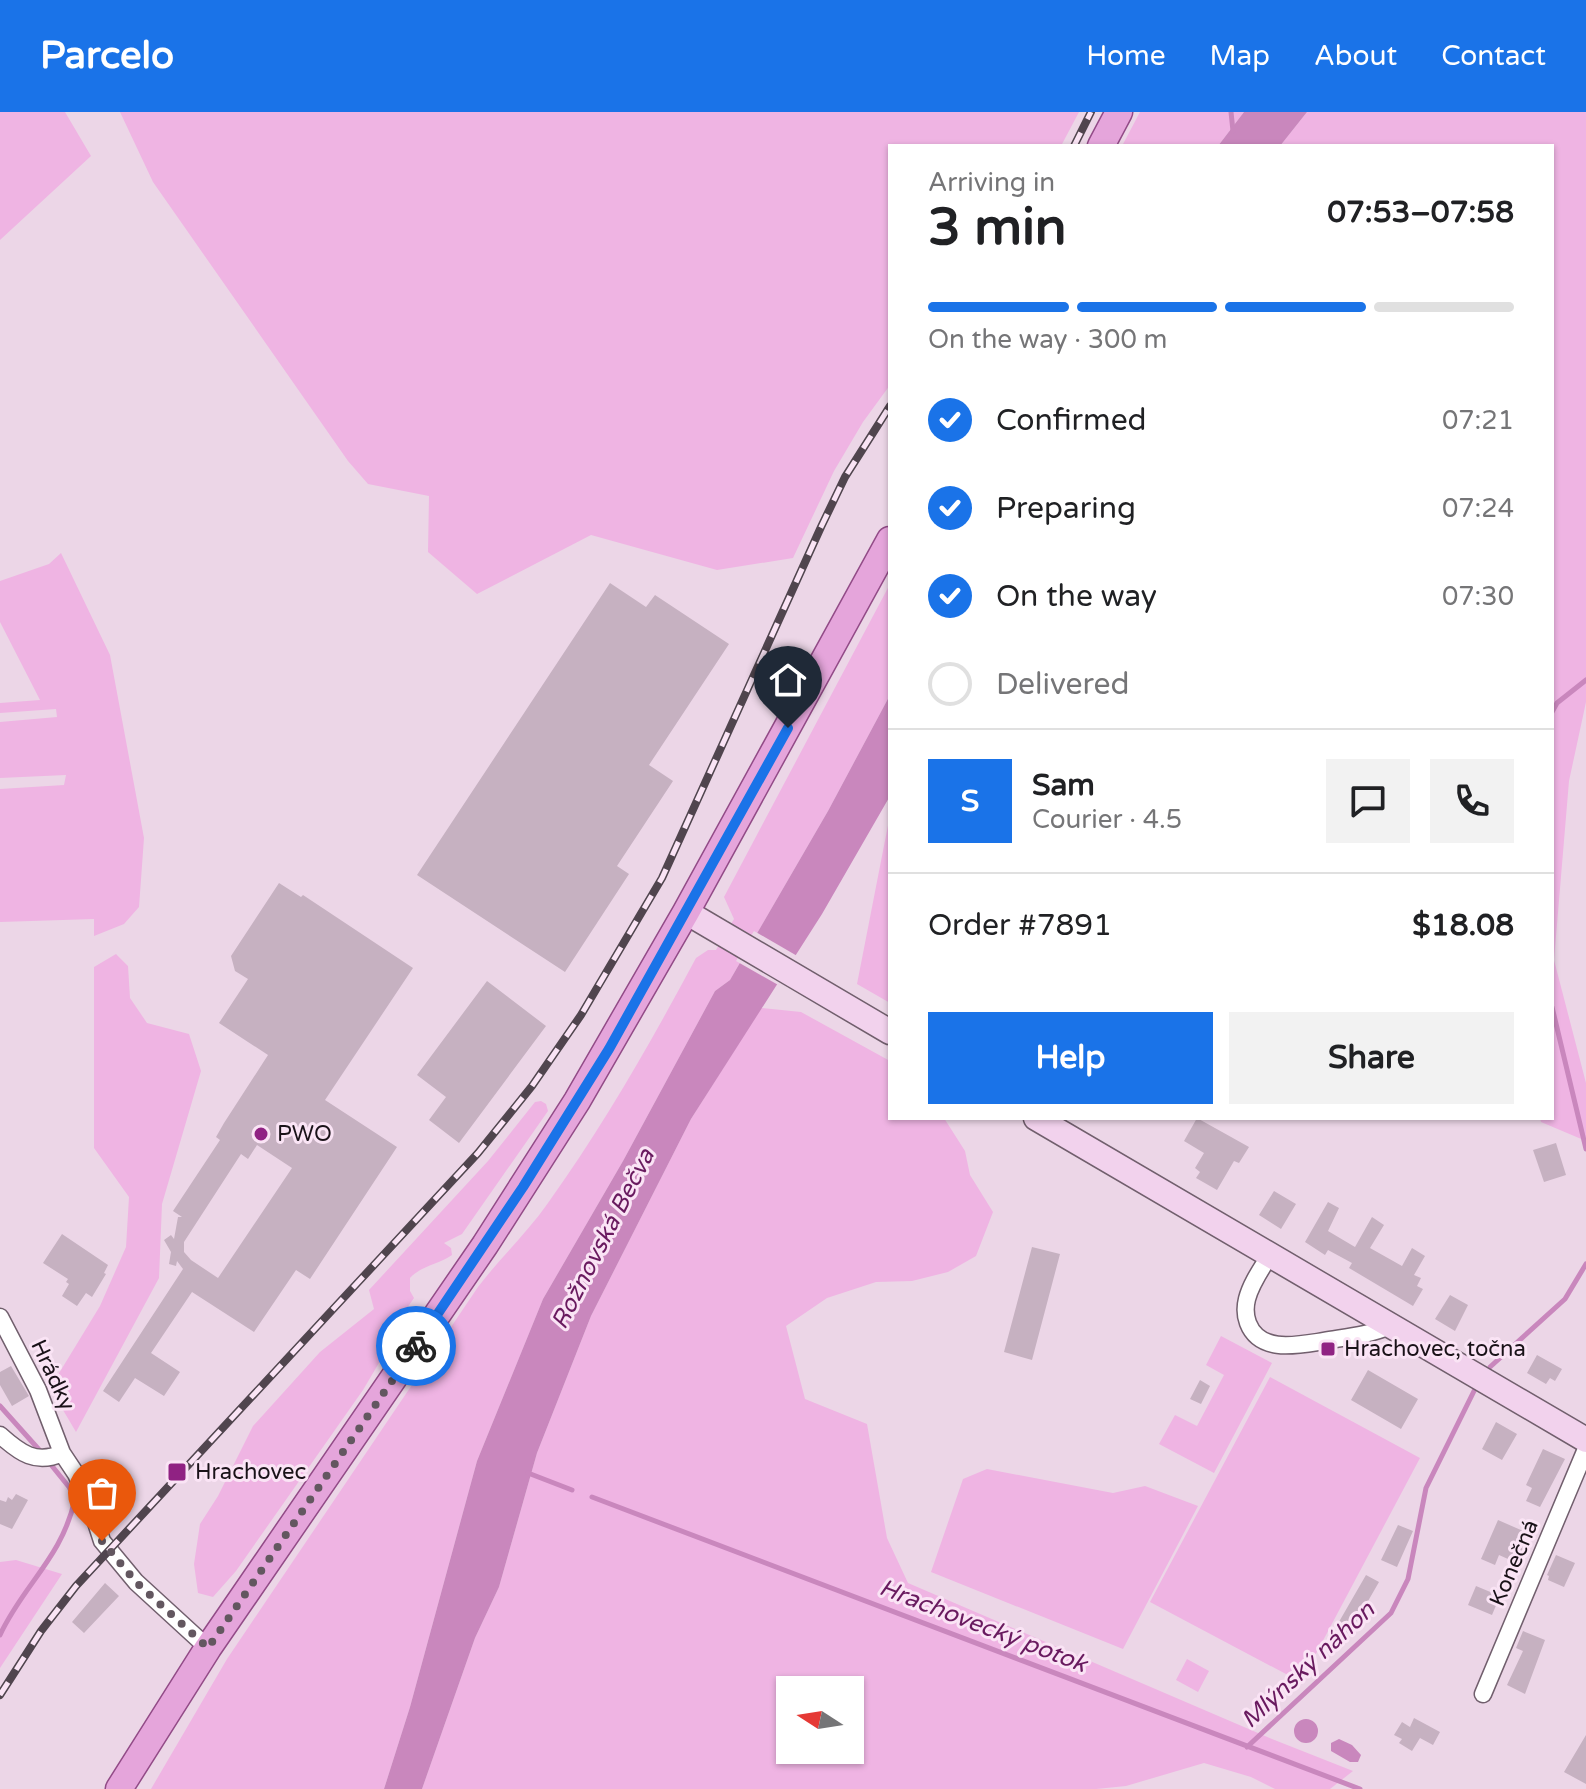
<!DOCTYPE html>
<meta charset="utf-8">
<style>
:root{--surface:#fff;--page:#f2f2f2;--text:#202124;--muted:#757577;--line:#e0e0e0;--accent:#1a73e8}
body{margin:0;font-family:"Varela Round",sans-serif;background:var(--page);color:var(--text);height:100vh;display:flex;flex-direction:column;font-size:30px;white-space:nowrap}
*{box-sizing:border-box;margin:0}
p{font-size:26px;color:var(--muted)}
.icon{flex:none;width:44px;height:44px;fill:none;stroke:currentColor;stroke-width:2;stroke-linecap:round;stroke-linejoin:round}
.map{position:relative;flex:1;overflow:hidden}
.sheet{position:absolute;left:888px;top:32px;width:666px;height:976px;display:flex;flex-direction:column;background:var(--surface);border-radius:0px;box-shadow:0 2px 6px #0004}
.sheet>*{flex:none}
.needle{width:52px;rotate:282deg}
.controls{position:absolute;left:776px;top:1564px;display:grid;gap:16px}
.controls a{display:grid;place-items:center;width:88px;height:88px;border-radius:0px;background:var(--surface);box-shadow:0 2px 6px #0004;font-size:40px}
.pin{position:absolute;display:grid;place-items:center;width:68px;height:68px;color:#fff;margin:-82px -34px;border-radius:50% 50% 50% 0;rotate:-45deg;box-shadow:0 0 8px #0007}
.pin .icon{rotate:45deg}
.courier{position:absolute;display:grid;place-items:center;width:80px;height:80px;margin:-40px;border:6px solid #1a73e8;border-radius:50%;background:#fff;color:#222;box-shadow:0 2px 10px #0007}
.summary em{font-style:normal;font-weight:800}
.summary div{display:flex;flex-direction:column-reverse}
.summary{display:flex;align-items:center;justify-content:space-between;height:136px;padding:0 40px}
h1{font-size:52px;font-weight:800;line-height:60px}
.bar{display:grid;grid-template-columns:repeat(4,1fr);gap:12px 8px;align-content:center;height:96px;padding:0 40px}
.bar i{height:10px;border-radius:6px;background:var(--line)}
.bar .on{background:var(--accent)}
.bar p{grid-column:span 4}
.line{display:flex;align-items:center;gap:20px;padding:0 40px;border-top:2px solid var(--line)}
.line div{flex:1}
.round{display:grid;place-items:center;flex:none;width:84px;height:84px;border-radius:0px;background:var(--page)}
ol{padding:0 40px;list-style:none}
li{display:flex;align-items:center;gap:24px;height:88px}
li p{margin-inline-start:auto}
li .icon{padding:8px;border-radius:50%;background:var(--accent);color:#fff;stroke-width:4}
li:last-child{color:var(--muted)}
li i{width:44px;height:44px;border:4px solid var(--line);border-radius:50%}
.cta{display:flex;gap:16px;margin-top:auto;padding:16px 40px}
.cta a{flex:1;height:92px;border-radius:0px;background:var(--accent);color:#fff;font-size:32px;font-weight:800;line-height:92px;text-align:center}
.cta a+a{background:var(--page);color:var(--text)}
header{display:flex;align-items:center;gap:48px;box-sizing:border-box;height:112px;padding:0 40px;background:var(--accent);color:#fff}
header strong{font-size:38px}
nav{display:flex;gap:44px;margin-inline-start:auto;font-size:28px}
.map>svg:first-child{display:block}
.green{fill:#efb4e3;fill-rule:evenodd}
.water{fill:#c987bd}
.pier{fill:#ecd6e7}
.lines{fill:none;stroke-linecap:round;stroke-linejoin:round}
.stream{stroke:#c987bd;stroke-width:5}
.building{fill:#c6b1c1;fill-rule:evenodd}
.street-casing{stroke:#715f6d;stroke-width:19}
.secondary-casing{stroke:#715f6d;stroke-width:27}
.primary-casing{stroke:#924b87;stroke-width:29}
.street{stroke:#fff;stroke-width:16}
.secondary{stroke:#f2d2ed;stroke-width:24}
.primary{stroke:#e5a5db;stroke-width:26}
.rail-casing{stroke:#50454e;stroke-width:8}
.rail{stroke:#fae4f5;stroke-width:5;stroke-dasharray:15;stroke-linecap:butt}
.done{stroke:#635760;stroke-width:8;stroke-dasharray:0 14.4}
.route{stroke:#1a73e8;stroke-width:10}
.poi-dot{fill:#902283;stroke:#fae4f5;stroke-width:3}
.labels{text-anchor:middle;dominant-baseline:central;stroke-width:6;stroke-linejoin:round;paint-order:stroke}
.poi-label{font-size:22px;fill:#191218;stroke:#fae4f5;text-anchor:start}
.street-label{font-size:22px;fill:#191218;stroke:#fae4f5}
.water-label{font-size:24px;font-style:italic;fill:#691a5f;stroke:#fae4f5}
</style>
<header>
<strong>Parcelo</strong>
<nav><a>Home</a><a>Map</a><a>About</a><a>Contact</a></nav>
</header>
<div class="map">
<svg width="1586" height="1677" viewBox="0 0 1586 1677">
<rect width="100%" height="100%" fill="#ecd6e7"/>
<path class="green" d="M0 0H65L91 44 0 128Z
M120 0H1079L1061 34H890V273L863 310 834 359 793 446 717 458 591 423 477 482 428 440 429 384 368 372 348 349 153 70Z
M1140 0H1244L1218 34H1122Z
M1307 0H1586V590L1569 669 1554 848 1586 971V1029L1541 1010 1540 1006H1552V34H1280Z
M61 441 110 543 144 726 139 795 124 812 94 824V807L0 810V677L64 673 66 663 0 666V610L57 605 56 597 0 601V591L40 588 0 510V469L49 452Z
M890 472V583L828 699 730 868 715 879 623 1049 543 1187 477 1349 410 1595 384 1677H151L227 1547 478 1175C500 1146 527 1121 548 1091 604 1013 651 930 696 846L708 838H716L734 807 724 785Z
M890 703V891L857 872Z
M116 842 128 854 130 886 147 911 189 922 201 959 162 1092 159 1166 76 1320 50 1276 100 1194 126 1135 129 1085 94 1036V855Z
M761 896 801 900 890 949V1006H944L965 1039 970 1063 993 1100 976 1144 948 1160 912 1169 876 1170 827 1186 786 1214 805 1287 867 1312 887 1426 908 1471 1272 1627 1353 1659 1330 1677H1275L1251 1665 1204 1651 1126 1674 1096 1677H422L475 1526 499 1475 537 1341 591 1204 691 1007ZM790 1578H850V1638H790Z
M541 989 546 992 548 999 462 1122 444 1131 451 1136 452 1143C438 1153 422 1153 410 1166V1179L414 1186 386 1226V1239L363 1278 236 1459 213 1485 198 1481 194 1452 200 1412 218 1384 253 1314 320 1240 374 1197 369 1178 488 1049 535 990Z
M1221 1224 1272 1251 1214 1361 1159 1332 1175 1303 1197 1314 1224 1263 1206 1253Z
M1270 1265 1420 1346 1301 1570 1150 1490Z
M987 1357 1113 1381 1145 1374 1198 1394 1123 1537 931 1460 963 1367Z
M16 1448 62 1462 0 1556V1450Z
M1187 1547 1209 1559 1198 1580 1176 1568Z"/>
<path class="water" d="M1244 0H1307L1280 34H1218Z
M890 583V684L822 802 691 1007 591 1204 537 1341 499 1475 475 1526 422 1677H384L410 1595 477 1349 543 1187 623 1049 715 879 730 868 828 699Z
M1294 1619a12 12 0 1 1 24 0a12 12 0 1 1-24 0Z
M1339 1627 1352 1633 1361 1643 1358 1650H1350L1331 1639V1631Z"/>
<path class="pier" d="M754 819 799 845 780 874 736 849Z"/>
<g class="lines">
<path class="stream" d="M1231 0 1233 19
M1552 600 1557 591 1586 568
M1552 895 1586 1037
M1490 1255 1565 1187 1586 1152
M0 1294 42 1341
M528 1361 572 1378
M592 1385 1360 1677
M0 1523C23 1473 62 1446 75 1387L69 1375 48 1349
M1247 1635 1391 1501 1408 1467 1426 1376 1476 1275"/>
</g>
<path class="building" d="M610 471 646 495 655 483 729 532 649 653 673 669 617 754 629 762 565 860 417 763Z
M279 771 301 785 303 783 413 856 325 988 397 1035 310 1167 296 1158 254 1220 192 1180 151 1241 180 1260 164 1284 135 1266 119 1290 103 1279 183 1157 177 1149 176 1154 169 1152 171 1140 164 1128 171 1123 174 1127 178 1105H182L173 1099 220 1028 216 1025 224 1011 268 943 219 911 248 867 235 859 231 844ZM257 1033 292 1056 218 1166 191 1148 184 1140V1130L241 1042 248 1047Z
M487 869 546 914 459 1031 429 1008 446 985 417 963Z
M1197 1006 1249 1035 1239 1051 1234 1049 1217 1078 1196 1066 1200 1060 1195 1056 1204 1041 1184 1029Z
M1556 1031 1566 1063 1544 1070 1533 1038Z
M1274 1079 1296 1092 1281 1117 1259 1103Z
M1328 1090 1339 1096 1328 1119 1355 1135 1372 1105 1384 1113 1370 1136 1402 1154 1412 1136 1425 1144 1414 1163 1421 1166 1417 1174 1423 1177 1413 1194 1349 1156 1352 1151 1328 1138 1325 1143 1305 1130Z
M62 1122 108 1153 104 1161 106 1162 92 1185 86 1181 77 1194 62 1184 69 1172 66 1170 68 1167 43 1151Z
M1032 1135 1060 1142 1032 1248 1004 1240Z
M1450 1183 1468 1193 1455 1219 1435 1207Z
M1537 1243 1562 1257 1555 1269 1550 1266 1546 1272 1527 1261Z
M11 1254 29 1284 12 1294 0 1273V1260Z
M1368 1258 1418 1287 1401 1317 1351 1288Z
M1200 1268 1210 1274 1201 1292 1190 1287Z
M1496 1310 1517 1322 1502 1348 1482 1337Z
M1543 1337 1565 1347 1540 1395 1526 1389 1532 1376 1526 1373Z
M16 1382 28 1388 12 1417 0 1412V1388L6 1390 8 1385 12 1388Z
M1498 1408 1530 1422 1517 1451 1499 1443 1495 1453 1481 1447Z
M1398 1413 1413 1419 1397 1455 1381 1448Z
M1556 1443 1575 1451 1564 1475 1548 1468 1549 1464 1547 1463Z
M1366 1463 1379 1470 1349 1522 1336 1515Z
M105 1471 119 1484 84 1521 72 1510Z
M1476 1474 1500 1484 1492 1503 1468 1493Z
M1523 1519 1545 1528 1525 1582 1507 1573 1523 1539 1516 1536Z
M1414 1606 1440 1620 1433 1633 1420 1626 1412 1639 1399 1631 1402 1627 1394 1623 1402 1610 1410 1615Z
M1586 1623V1672L1564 1660Z"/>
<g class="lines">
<defs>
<path id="street" d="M1270 1143C1262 1156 1251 1171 1247 1187 1245 1195 1245 1203 1248 1211 1260 1242 1298 1233 1324 1229 1347 1225 1369 1223 1390 1214
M0 1205 38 1278 62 1341 76 1362 91 1395 102 1429 136 1470 208 1536
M0 1323C20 1341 36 1353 62 1341
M1483 1582 1586 1337"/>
<path id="secondary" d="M686 800 890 920
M1036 1006 1586 1328"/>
<path id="primary" d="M1101 34 1119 0
M119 1677 208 1536 485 1133 577 989 686 800 890 428"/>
</defs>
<use href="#street" class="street-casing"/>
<use href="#secondary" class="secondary-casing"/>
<use href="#primary" class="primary-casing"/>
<use href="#street" class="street"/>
<use href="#secondary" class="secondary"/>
<use href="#primary" class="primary"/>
<defs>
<path id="rail" d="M1074 34 1091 0
M0 1583 41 1519 76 1474 478 1041 532 974 581 903 662 766 821 415 845 365 890 294"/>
</defs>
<use href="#rail" class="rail-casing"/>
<use href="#rail" class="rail"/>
</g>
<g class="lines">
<path class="done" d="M102 1429 136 1470 208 1536 416 1234"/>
<path class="route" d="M416 1234 523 1075 609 937 788 616"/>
</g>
<g class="poi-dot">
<circle cx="261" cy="1022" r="8"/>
<rect x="1320" y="1229" width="16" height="16" rx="4"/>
<rect x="167" y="1350" width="20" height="20" rx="4"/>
</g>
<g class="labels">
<g class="poi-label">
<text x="277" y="1022">PWO</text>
<text x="1344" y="1237">Hrachovec, točna</text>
<text x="195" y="1360">Hrachovec</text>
</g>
<g class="street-label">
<text transform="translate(53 1263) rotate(65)">Hrádky</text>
<text transform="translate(1514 1451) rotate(-67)">Konečná</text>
</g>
<g class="water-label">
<text transform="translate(603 1127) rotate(-63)">Rožnovská Bečva</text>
<text transform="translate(983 1514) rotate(21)">Hrachovecký potok</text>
<text transform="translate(1308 1553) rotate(-43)">Mlýnský náhon</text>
</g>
</g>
</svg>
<div class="controls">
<a><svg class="needle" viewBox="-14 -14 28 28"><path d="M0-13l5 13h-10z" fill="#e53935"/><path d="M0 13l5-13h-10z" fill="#757577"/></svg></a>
</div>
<div class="pin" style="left:102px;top:1429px;background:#ea580c"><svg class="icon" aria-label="bag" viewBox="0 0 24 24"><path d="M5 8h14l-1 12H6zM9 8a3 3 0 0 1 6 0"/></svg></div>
<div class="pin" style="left:788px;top:616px;background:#1f2937"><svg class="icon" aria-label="home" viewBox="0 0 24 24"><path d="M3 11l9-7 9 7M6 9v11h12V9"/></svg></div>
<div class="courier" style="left:416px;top:1234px"><svg class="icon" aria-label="bike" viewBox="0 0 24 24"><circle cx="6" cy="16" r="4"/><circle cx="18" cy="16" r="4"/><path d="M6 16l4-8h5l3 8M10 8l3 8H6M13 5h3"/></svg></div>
<section class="sheet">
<div class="summary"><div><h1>3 min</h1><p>Arriving in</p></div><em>07:53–07:58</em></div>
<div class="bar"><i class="on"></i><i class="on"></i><i class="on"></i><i></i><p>On the way · 300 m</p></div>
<ol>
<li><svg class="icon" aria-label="check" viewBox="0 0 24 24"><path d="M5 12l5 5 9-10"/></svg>Confirmed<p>07:21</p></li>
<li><svg class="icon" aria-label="check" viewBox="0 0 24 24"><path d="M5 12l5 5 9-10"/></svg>Preparing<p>07:24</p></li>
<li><svg class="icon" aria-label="check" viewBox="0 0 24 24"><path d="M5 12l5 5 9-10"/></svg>On the way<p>07:30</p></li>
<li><i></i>Delivered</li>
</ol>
<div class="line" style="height:144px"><b class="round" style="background:var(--accent);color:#fff">S</b><div><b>Sam</b><p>Courier · 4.5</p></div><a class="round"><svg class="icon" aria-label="chat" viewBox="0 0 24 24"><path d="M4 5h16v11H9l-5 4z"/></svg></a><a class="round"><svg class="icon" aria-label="phone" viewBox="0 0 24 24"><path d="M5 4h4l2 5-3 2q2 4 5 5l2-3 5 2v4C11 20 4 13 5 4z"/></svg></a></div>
<div class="line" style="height:104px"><div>Order #7891</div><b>$18.08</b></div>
<div class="cta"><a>Help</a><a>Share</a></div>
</section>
</div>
